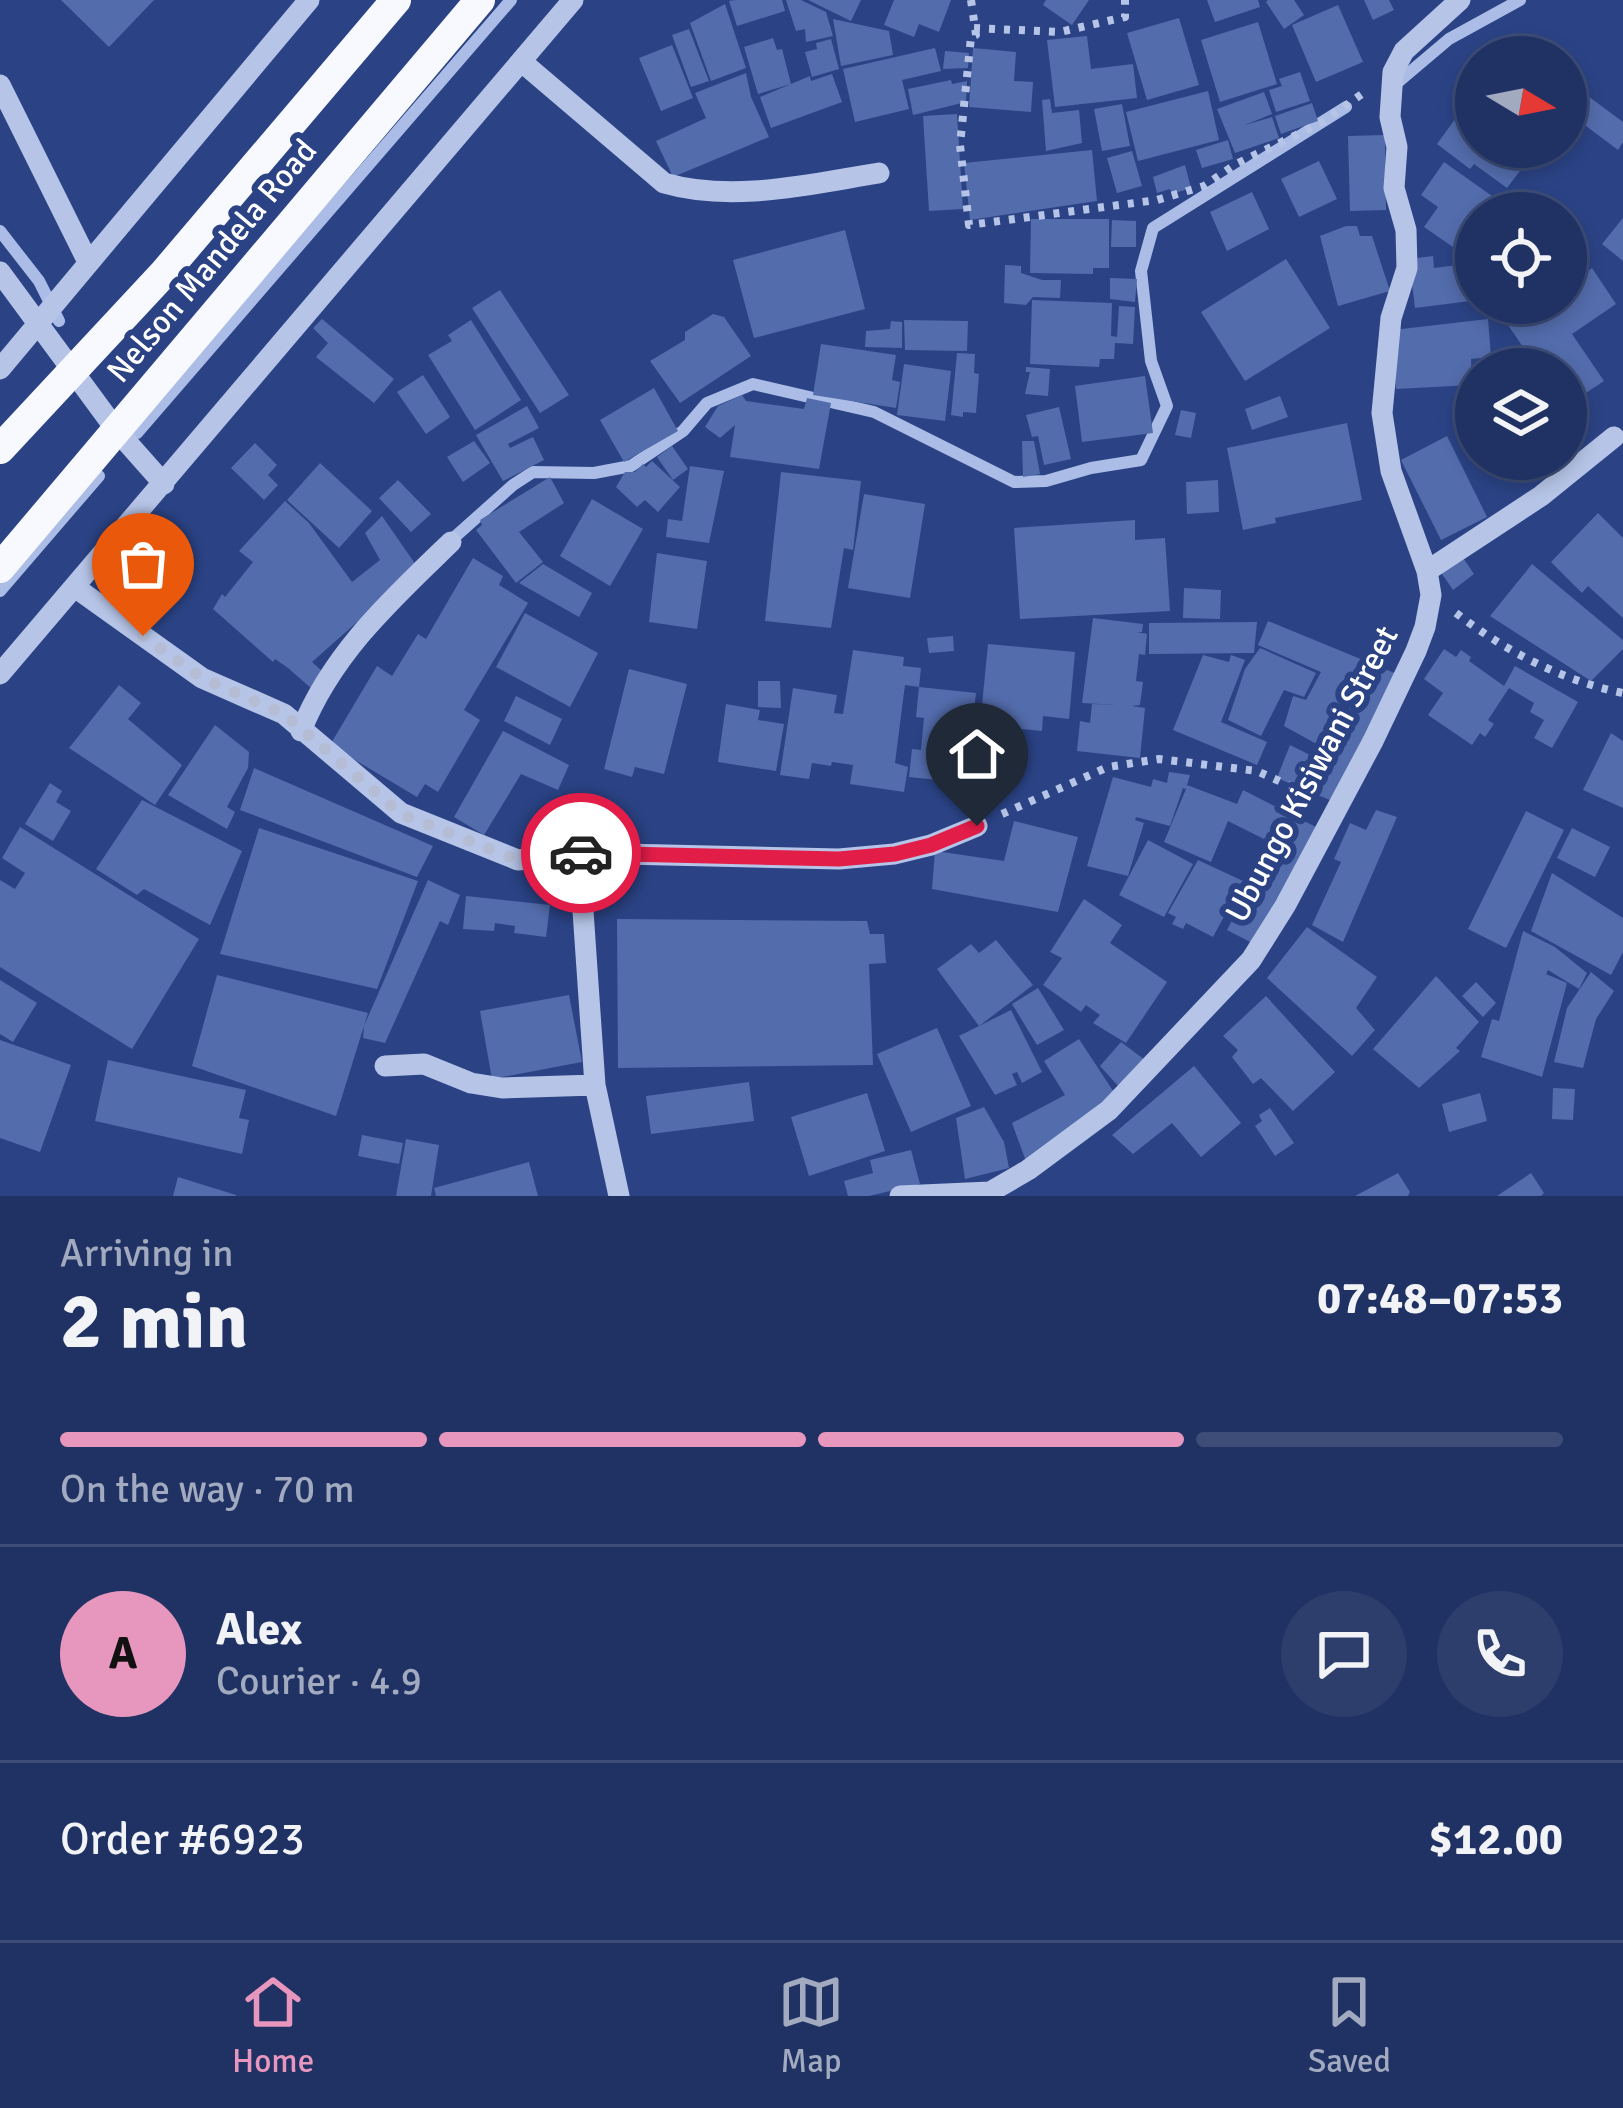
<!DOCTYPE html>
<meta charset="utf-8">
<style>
:root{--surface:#203264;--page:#2d3e6d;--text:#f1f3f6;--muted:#a2aabf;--line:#3d4d78;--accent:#e797bd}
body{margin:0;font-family:Signika,sans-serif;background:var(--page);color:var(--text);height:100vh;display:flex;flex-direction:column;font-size:45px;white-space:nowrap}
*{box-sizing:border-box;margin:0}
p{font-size:39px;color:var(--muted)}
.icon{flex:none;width:66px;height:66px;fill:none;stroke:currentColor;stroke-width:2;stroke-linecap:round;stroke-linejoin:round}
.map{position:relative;height:1196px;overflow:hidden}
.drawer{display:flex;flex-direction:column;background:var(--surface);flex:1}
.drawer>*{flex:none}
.needle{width:78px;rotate:100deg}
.fabs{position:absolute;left:1455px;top:36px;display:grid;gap:24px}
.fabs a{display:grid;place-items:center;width:132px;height:132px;border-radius:50%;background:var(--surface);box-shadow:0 6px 18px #0003,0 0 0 3px var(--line);font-size:60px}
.pin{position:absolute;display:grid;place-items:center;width:102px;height:102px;color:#fff;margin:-123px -51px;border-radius:50% 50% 50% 0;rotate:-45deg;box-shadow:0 0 12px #0007}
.pin .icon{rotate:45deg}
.courier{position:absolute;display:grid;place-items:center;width:120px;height:120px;margin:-60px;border:9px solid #e11d48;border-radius:50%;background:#fff;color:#222;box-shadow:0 3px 15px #0007}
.summary em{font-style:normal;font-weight:800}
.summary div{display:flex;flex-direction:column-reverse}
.summary{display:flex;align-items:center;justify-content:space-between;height:204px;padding:0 60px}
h1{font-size:78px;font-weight:800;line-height:90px}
.bar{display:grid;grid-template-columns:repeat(4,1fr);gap:18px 12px;align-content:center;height:144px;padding:0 60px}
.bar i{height:15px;border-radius:9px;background:var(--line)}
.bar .selected{background:var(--accent)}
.bar p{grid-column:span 4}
.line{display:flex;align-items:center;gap:30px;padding:0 60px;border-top:3px solid var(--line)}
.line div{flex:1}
.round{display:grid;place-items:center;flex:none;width:126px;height:126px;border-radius:63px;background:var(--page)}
.tabs{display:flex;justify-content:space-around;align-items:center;height:168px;border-top:3px solid var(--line);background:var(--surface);font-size:33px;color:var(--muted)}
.tabs a{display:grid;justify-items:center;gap:6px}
.tabs .selected{color:var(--accent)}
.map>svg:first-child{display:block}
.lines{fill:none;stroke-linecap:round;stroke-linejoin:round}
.stream{stroke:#abbde7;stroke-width:12}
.building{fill:#536cac}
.path{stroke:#b6c4e7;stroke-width:8;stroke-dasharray:6 9;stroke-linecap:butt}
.minor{stroke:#b6c4e7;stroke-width:21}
.major{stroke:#f7f9fe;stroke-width:30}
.done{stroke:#b5bdd4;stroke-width:12;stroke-dasharray:0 21.6}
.route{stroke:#e11d48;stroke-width:15}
.labels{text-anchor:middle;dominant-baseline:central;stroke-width:12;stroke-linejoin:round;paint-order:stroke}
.street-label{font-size:33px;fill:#fff;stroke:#2b4385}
</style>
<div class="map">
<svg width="1623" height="1196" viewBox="0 0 1623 1196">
<rect width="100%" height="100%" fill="#2b4385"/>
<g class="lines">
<path class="stream" d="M1397 83 1449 39 1520 0
M0 231 39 281 59 321
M137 433 511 0
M448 543 513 485 533 472 594 473 631 466 683 431 707 403 753 384 874 412 1014 482 1046 481 1091 468 1141 460 1167 406 1151 361 1141 271 1153 228 1346 107
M0 591 99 476"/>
</g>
<path class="building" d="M61 0H154L109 47Z
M735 0H782L785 11 737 26 729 1Z
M786 0H801L826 12 833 36 806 42 805 29 796 31Z
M808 0H861L851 21Z
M894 0H951L939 32 919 24 914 37 884 25Z
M1046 0H1089L1072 25 1043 5Z
M1207 0H1258L1260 7 1215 22Z
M1268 0H1294L1304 15 1284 29 1266 2Z
M1364 0H1389L1394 10 1373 20Z
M725 4 746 68 711 81 690 23Z
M1338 5 1363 62 1316 82 1292 25Z
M1179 18 1199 85 1147 100 1127 33Z
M833 19 889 31 893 55 841 66Z
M1258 22 1277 84 1220 102 1201 40Z
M689 29 709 81 691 87 672 35Z
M1087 36 1091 69 1133 64 1137 98 1055 107 1047 40Z
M773 38 777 50 782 49 791 84 758 94 744 47Z
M831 39 839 69 812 77 805 52 817 49 816 43Z
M672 45 693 98 661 111 639 58Z
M935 48 941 71 902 80 909 109 855 122 843 69Z
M973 48 1016 52 1014 81 1033 82 1031 112 969 107Z
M945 51 969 53 968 68 943 69Z
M1300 72 1310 101 1276 112 1269 90 1282 86 1279 79Z
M746 73 751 97 769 137 673 177 656 141 706 118 695 93Z
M832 74 842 102 771 128 760 97 810 76 811 81Z
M951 80 952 84 967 81 966 102 913 115 908 89Z
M1208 91 1219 140 1138 161 1126 112Z
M1264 92 1272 114 1245 125 1272 117 1279 138 1235 153 1217 109Z
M1588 96 1623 122V142L1618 150 1574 117Z
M1050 99 1052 113 1079 110 1082 143 1046 151 1042 100Z
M1312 103 1318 121 1281 134 1275 116Z
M1122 104 1130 146 1102 151 1094 109Z
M957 114 963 209 929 211 923 116Z
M1458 115 1476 129V147H1538L1507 188 1474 164 1470 169 1437 144Z
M1385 135 1386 210 1350 211 1348 136Z
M1228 140 1233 159 1202 168 1196 150Z
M1092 150 1097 201 970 220 964 163Z
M1132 151 1142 186 1117 193 1107 158Z
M1319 161 1337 199 1299 217 1281 179Z
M1444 162 1516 213H1476V263L1424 227 1438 207 1421 195Z
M1185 165 1191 188 1172 194 1170 189 1157 193 1153 177Z
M1252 192 1269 229 1227 251 1210 212Z
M1623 218V261L1602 244Z
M1031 219H1109V268H1093V274L1030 273Z
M1112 220 1136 221V247H1111Z
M1346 226H1357L1360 236H1372L1390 291 1338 306 1320 236Z
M845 230 865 309 754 338 733 260Z
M1433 256 1434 268 1466 264 1470 301 1415 308 1409 259Z
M1286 259 1330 328 1245 381 1201 312Z
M1005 265 1021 266V273L1042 280H1061L1060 298 1033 297 1026 305 1004 303Z
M1592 268 1616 304 1572 334 1604 381 1566 406V369H1538L1508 325 1541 303H1566V286Z
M1110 278 1137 279 1135 302 1110 299Z
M500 290 569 395 540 413 472 308Z
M1032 300 1112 303 1111 336 1117 337 1119 306 1135 307 1133 344 1115 343 1114 359H1100L1099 367 1030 364Z
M713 314 724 317 751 356 680 403 650 361 685 340V332Z
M322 319 394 379 374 403 316 357 328 343 313 328Z
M1488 319 1491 357 1471 359 1472 385 1396 389 1393 330Z
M471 320 521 400 475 430 428 355 452 341 448 335Z
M904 320 968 321 967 351 905 350Z
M891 321 902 322V348L865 347 866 331 890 329Z
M821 344 896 355 892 380 900 382 896 408 813 395Z
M957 353 975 354 974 373 979 374 976 413 963 412V417L951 415Z
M904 364 951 371 945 421 897 415Z
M1026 367 1050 369 1048 396 1025 394 1030 372H1026Z
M423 375 450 417 426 434 397 392Z
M1145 376 1153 433 1082 442 1075 386Z
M654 388 678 431 624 462 600 420Z
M742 395 746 401 804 409 807 398 831 403 819 469 730 457 735 425 720 438 705 427 718 406Z
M1280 396 1288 417 1252 430 1245 409Z
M527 406 539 428 508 444 510 448 533 437 544 460 503 481 476 435Z
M1059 407 1071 459 1044 465 1038 436 1032 437 1026 415Z
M1181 410 1196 413 1191 438 1175 435Z
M1347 423 1362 500 1275 518 1276 523 1243 530 1227 448Z
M1447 436 1487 517 1441 540 1401 460Z
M474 441 490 463 463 482 447 457Z
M1022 441H1034L1040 474 1023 477Z
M255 443 277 465 268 475 278 485 264 500 231 468Z
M672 446 688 469 673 480 657 457Z
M652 461 680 487 658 512 645 500 637 507 616 487 625 472H635L643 464 646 467Z
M320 463 372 511 339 548 287 500Z
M690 466 724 471 709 543 666 537 668 519 682 521Z
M781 472 861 481 853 550 844 548 831 628 765 621Z
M550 477 564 503 519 532 543 562 516 583 476 530 482 525 480 520Z
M398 480 431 514 411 532 379 498Z
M1218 480 1219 512 1187 514 1186 482Z
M864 494 925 504 910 598 848 588Z
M592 499 643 529 610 586 560 556Z
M285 501 309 523 352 582 380 560 365 533 382 516 418 568 312 662 325 674 312 689 288 668 275 659 273 662 213 609 222 594 225 597 253 562 239 551Z
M1598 513 1623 538V618L1588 586 1582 593 1551 562Z
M1135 520V540L1165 538 1170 611 1020 619 1014 528Z
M657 553 707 561 697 629 649 622Z
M1461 555 1474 574 1453 590 1440 571Z
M473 558 503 576 499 585 528 603 464 710 480 720 438 792 425 784 417 797 330 745 377 666 392 676 418 634 426 639Z
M543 564 592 593 579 617 519 583Z
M1532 564 1623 640V649L1591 681 1490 616Z
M1184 588 1221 590 1220 619 1183 618Z
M525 613 598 653 570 707 496 667Z
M1093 618 1143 624 1142 632H1137L1147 634 1145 655 1139 654 1136 681 1143 682 1140 705 1132 706 1145 708 1140 758 1077 751 1080 721 1090 723 1092 704 1118 705 1082 703Z
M1268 621 1397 674 1337 803 1277 778 1290 745 1326 763 1358 688 1349 682 1322 747 1284 726 1293 696 1306 700 1321 672 1258 645Z
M1257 622 1254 653 1149 654V623Z
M953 636 954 651 929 653 927 638Z
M988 644 1075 652 1069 719 1043 716 1042 731 980 725Z
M1260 648 1316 673 1304 697 1284 690 1261 736 1228 720 1245 669Z
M1444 649 1456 657 1461 650 1471 657 1469 661 1504 686 1515 666 1578 702 1552 748 1534 738 1544 720 1530 712 1534 703 1509 688 1488 720 1494 724 1485 737 1480 733 1472 745 1428 715 1443 693 1424 679Z
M853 650 904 657 903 666 921 668 919 687 905 685 903 700 895 763 908 767 904 792 850 784 853 765 832 762 831 766 812 763 809 779 780 775 793 688 837 695 834 713 843 714Z
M1203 655 1229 662 1231 655 1245 660 1221 722 1267 742 1257 765 1173 730Z
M629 669 687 684 664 774 635 767 632 777 604 769Z
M758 681H780L781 708 758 707Z
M119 685 141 703 128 719 182 765 155 805 69 748Z
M919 687 976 693 966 783 909 777 912 749 921 750 924 718 916 717Z
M516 696 562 719 550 745 504 721Z
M726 704 760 710 758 720 784 724 776 771 718 762Z
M215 725 249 752 248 768 227 807 235 812 227 829 168 795Z
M503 731 569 765 558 790 521 774 484 835 454 817Z
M1611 733 1623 741V808L1583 790Z
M254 768 433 846 417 877 240 810Z
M1169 772 1190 775 1187 785 1237 804 1243 790 1320 829 1256 945 1227 930 1272 843 1228 821 1211 862 1164 842 1186 789 1183 788 1170 826 1136 817 1135 820 1144 823 1128 876 1087 866 1113 777 1151 787 1153 779 1167 783Z
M50 783 62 791 56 802 71 811 53 841 25 824Z
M142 800 242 851 210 925 144 889 137 895 96 869Z
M1376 810 1397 817 1343 942 1312 925 1341 862 1334 859 1350 823 1366 830Z
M1526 811 1564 830 1506 948 1468 929Z
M1014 821 1078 837 1058 912 932 889 935 851 1004 861Z
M20 827 199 939 132 1049 0 967V880L15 889 25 873 2 858Z
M259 828 418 881 377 989 220 954Z
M1572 828 1610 847 1595 877 1557 858Z
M1148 840 1193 864 1164 917 1119 895Z
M1198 860 1243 881 1213 937 1186 923 1183 929 1172 924 1176 917 1168 913Z
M1552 873 1623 918V952L1611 975 1531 931Z
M428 880 460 895 448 925 440 921 385 1043 363 1038 364 1026Z
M466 896 550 905 546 937 514 933 515 926 495 923 494 931 463 929Z
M1084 899 1122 925 1110 943 1167 982 1126 1043 1093 1023 1100 1015 1086 1005 1081 1012 1043 985 1062 958 1050 952Z
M617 919 867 921 870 934H884L886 963 869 964 873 1065 618 1068Z
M1307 927 1377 977 1356 1008 1375 1030 1352 1056 1267 978Z
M1523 931 1555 947 1587 973 1579 989 1548 970 1546 974 1567 983 1542 1077 1481 1057 1492 1019 1499 1021Z
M996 940 1033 985 979 1026 937 969 971 944 979 953Z
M1591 972 1614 991 1596 1019 1583 1068 1554 1062 1567 1008Z
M217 975 368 1013 336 1116 192 1066Z
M1436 976 1479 1022 1456 1048 1460 1051 1419 1088 1373 1049Z
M0 980 37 1003 13 1042 0 1034Z
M1476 982 1496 1003 1483 1017 1462 996Z
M1038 988 1064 1030 1037 1045 1012 1004Z
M569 995 582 1062 492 1079 480 1011Z
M1266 996 1335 1072 1293 1111 1261 1078 1253 1084 1232 1057 1238 1050 1223 1036Z
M1011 1010 1042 1072 1022 1083 1017 1072 1012 1074 1017 1085 995 1095 959 1036Z
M937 1028 971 1106 911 1132 877 1054Z
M1079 1039 1117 1097 1027 1164 1012 1123 1065 1095 1044 1061Z
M0 1040 71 1065 40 1152 0 1138Z
M1121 1042 1145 1060 1120 1088 1100 1066Z
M108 1060 246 1090 239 1118 249 1120 242 1154 95 1121Z
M1194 1066 1241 1123 1201 1157 1172 1123 1133 1154 1112 1135Z
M749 1082 754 1121 651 1134 646 1096Z
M1553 1088 1575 1089 1573 1120 1552 1119Z
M867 1093 885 1151 809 1176 791 1117Z
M1480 1093 1487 1121 1449 1132 1442 1104Z
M984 1107 1004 1142 1009 1168 965 1179 956 1118Z
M1270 1108 1294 1143 1275 1156 1255 1126 1262 1121 1259 1115Z
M362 1135 403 1143 399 1164 358 1156Z
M406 1139 439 1145 431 1196H396Z
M911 1150 920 1184 869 1196H848L844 1181 873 1173 870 1160Z
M529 1162 538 1196H436L434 1188Z
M1398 1173 1410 1192 1408 1196H1355Z
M1531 1173 1544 1193 1541 1196H1497Z
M178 1177 236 1195V1196H173Z"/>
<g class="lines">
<path class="path" d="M971 0 976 35 971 37 960 145 969 225 1157 200 1204 186 1236 164 1321 123 1362 94
M974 28 1060 32 1125 17V0
M1456 613C1505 651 1563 681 1623 693
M1002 814 1108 767 1159 759 1257 771 1312 796"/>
<path class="minor" d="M522 62 664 183C733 203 809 184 879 173
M0 85 87 260
M0 272 117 431 164 484
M0 369 309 0
M1427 571 1541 496 1614 437
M76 588 202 678 284 714 401 813 518 860 579 853 839 859 894 854 931 845 977 826
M0 674 573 0
M301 731C332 653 392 599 451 542
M579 853 595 1085 619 1196
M385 1066 424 1064 471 1083 502 1088 595 1085
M900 1196 990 1192 1028 1170 1109 1110 1251 960 1285 906 1373 741 1416 651 1425 627 1431 595 1427 571 1391 471 1382 413 1391 318 1407 268 1406 230 1394 188 1397 147 1390 117 1393 72 1404 51 1460 0"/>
<path class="major" d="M0 449 164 273 396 0
M0 568 480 0"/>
</g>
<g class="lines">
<path class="done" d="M143 636 202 678 284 714 401 814 518 860 581 853"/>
<path class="route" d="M581 853 839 859 895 854 931 845 977 826"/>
</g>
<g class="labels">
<g class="street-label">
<text transform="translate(212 261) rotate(-50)">Nelson Mandela Road</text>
<text transform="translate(1312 774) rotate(-62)">Ubungo Kisiwani Street</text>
</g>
</g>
</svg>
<div class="fabs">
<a><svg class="needle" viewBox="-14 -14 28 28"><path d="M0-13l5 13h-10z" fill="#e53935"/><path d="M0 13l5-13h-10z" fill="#a2aabf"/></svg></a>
<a><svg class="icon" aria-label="locate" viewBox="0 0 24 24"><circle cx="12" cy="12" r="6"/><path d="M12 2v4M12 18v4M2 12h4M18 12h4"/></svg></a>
<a><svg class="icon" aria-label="layers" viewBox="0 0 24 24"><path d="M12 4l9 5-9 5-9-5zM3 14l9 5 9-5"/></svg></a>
</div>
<div class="pin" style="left:143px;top:636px;background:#ea580c"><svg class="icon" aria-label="bag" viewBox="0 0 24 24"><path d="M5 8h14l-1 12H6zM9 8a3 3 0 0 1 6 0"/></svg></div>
<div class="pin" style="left:977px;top:826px;background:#1f2937"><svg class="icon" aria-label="home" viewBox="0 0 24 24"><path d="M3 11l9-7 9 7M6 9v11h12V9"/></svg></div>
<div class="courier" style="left:581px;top:853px"><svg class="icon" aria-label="car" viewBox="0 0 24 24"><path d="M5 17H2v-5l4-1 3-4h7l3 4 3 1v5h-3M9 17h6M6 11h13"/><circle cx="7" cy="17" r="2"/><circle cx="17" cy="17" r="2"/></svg></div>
</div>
<section class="drawer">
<div class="summary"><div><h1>2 min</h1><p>Arriving in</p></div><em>07:48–07:53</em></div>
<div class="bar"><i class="selected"></i><i class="selected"></i><i class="selected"></i><i></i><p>On the way · 70 m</p></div>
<div class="line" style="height:216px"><b class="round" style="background:var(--accent);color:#111">A</b><div><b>Alex</b><p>Courier · 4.9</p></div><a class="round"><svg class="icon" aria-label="chat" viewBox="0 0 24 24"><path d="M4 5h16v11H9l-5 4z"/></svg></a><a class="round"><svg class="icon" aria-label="phone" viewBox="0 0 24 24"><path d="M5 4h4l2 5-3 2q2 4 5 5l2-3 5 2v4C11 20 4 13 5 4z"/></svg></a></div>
<div class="line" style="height:156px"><div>Order #6923</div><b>$12.00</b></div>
</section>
<nav class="tabs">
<a class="selected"><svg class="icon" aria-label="home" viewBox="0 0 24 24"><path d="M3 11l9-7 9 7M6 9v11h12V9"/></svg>Home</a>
<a><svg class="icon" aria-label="map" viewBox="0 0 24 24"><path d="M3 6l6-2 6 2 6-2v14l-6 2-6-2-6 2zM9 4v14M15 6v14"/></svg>Map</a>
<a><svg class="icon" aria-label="saved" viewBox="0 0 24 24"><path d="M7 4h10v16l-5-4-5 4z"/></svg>Saved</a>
</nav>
